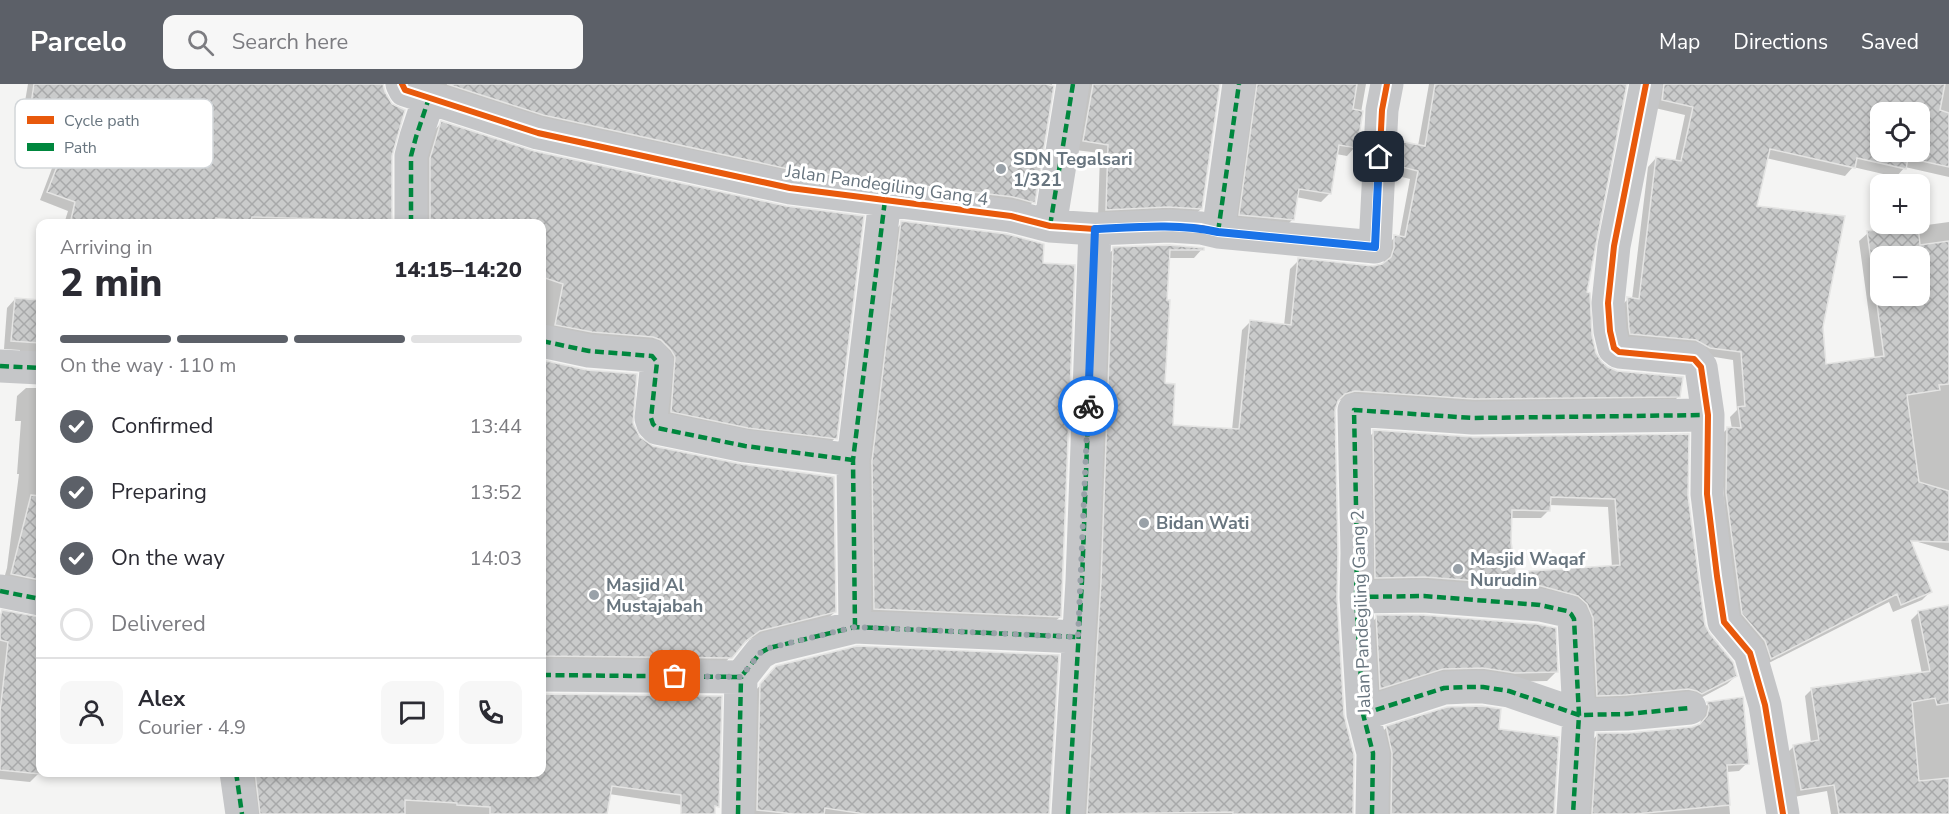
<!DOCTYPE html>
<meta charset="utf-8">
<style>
:root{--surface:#fff;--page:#f7f7f7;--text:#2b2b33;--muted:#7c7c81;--line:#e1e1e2;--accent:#5c6068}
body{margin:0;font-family:"Nunito Sans",sans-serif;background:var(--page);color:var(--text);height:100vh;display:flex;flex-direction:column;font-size:22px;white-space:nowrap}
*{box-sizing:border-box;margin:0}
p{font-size:20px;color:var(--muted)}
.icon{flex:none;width:33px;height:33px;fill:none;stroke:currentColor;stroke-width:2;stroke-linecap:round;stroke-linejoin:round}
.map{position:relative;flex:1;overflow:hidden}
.sheet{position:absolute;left:36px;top:135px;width:510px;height:558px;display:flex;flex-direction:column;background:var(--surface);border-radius:12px;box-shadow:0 3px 9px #0003}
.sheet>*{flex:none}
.fabs{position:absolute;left:1870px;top:18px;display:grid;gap:12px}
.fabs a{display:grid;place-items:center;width:60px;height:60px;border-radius:12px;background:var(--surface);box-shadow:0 3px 9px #0003;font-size:30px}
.pin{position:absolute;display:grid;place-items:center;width:51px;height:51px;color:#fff;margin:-26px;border-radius:12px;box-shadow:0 3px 9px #0006}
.courier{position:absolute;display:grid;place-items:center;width:60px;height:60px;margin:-30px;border:4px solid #1a73e8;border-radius:50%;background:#fff;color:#222;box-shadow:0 2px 8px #0007}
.headline em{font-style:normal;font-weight:800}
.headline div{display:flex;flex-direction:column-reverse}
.headline{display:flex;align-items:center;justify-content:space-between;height:102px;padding:0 24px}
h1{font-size:39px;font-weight:800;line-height:45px}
.bar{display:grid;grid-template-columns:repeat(4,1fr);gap:9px 6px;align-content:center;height:72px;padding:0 24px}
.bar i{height:8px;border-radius:4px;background:var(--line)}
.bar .current{background:var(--accent)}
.bar p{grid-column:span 4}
.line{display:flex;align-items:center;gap:15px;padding:0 24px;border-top:2px solid var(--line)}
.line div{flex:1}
.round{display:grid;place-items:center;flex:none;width:63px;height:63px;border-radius:12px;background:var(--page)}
ol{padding:0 24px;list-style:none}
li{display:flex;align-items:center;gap:18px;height:66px}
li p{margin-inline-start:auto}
li .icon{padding:6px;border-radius:50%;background:var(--accent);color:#fff;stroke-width:4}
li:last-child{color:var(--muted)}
li i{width:33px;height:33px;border:3px solid var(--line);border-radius:50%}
header{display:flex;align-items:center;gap:36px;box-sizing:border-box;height:84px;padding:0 30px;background:var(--accent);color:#fff}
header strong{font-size:28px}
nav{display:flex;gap:33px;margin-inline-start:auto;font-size:21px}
.search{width:420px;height:54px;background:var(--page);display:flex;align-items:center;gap:15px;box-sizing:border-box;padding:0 21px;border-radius:12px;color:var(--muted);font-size:22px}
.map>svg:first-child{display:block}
.shadow{fill:#0003;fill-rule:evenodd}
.building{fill:url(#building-cross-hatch);stroke:#e4e4e3;stroke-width:1.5;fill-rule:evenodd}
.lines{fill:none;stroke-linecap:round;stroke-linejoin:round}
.minor{stroke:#c5c6c8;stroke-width:33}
.quiet{stroke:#00873e;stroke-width:4.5;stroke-dasharray:9 4.5;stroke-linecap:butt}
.cycleway-casing{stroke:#fff;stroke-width:10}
.cycleway{stroke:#e8590c;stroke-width:6}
.done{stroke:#99a1a8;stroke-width:6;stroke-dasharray:0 10.8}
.route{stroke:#1a73e8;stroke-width:8}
.poi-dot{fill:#99a1a8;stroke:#fff;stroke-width:2}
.labels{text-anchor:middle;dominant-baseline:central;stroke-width:6;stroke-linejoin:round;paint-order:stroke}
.poi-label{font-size:18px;font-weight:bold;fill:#68757f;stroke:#fff;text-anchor:start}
.street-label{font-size:18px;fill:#68757f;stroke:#fff}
.key{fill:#fff;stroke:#d2d6d9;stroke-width:1.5}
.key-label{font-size:16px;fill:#68757f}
</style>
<header>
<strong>Parcelo</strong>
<div class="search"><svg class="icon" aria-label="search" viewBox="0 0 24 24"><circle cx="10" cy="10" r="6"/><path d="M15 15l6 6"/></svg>Search here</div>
<nav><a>Map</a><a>Directions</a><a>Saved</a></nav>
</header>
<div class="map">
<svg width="1949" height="730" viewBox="0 0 1949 730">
<defs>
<pattern id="building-cross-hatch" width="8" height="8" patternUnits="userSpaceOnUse" patternTransform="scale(1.5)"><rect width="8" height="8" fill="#cacbcb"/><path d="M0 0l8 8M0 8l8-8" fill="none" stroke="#a8a9aa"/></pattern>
</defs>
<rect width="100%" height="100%" fill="#f4f4f3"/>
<path class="shadow" d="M28 0H382L391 72V140H64L68 127 40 116 68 42 22 35Z
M414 0H1052L1033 118 1025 126 784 93 534 39Z
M1081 0H1219L1201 125 1192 133 1098 134 1100 69 1075 66Z
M1247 0H1366L1355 63 1347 72 1336 70 1330 109 1321 118 1296 113 1292 136 1284 144 1232 139Z
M1429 0H1625L1585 209 1590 251 1594 269 1601 280 1617 288 1679 312 1670 321 1464 323 1346 315 1336 317 1334 326 1336 514 1343 632 1352 730H1079L1105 173 1114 165H1202L1194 174H1168L1164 301 1172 342 1232 346 1242 246 1251 237 1284 242 1290 185 1299 176 1373 183 1383 182 1386 162 1395 153 1399 154 1410 95 1390 90 1391 67 1400 58 1418 62Z
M1654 0H1949V93L1905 83 1896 93 1853 83 1845 92 1766 74 1755 124 1821 243 1825 281 1875 275 1859 157 1868 149 1949 138V467L1908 455 1930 508 1922 516 1893 528 1889 518 1763 582 1734 539 1719 353 1727 345H1732L1730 333 1737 326 1733 276 1622 258 1620 223 1628 215H1632L1648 83 1656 74 1675 78 1685 31 1655 24ZM1881 28H1920V68H1881ZM1881 172H1920V212H1881Z
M441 39 835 354 827 363 663 336 667 282 542 248V140H422V84L433 48Z
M902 139 1041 180 1060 533 1052 540 867 532 865 385 895 146Z
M15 215 40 217V276L20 273V266L4 265 7 224Z
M542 278 587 287 632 340 639 354 835 528 826 536 750 555 739 563 722 582 542 580Z
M26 304H40V507L3 498 7 484 19 390H17L21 337H15L17 312Z
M1374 348 1687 412 1704 541 1736 592 1727 600 1693 618 1589 619 1585 543 1368 502 1366 356ZM1549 421 1608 423 1612 483 1515 490 1510 458V434H1541L1549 426Z
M1949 522V730H1831L1827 707 1794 713 1787 669 1794 662 1811 659 1805 612 1812 605 1922 590 1911 536 1918 529Z
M2 528 40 535V670L38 690 30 698 0 695V531Z
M1377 533 1556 588 1547 597 1505 598 1372 613 1368 542Z
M771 589 1048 730H749L756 606Z
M542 611 720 613 710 725 609 710 606 730H251L244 688H542Z
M1708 620 1747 679 1739 687 1726 688 1730 730H1585L1590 659 1597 651 1629 650 1693 644 1700 641 1702 631 1700 627Z
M1448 624 1497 646 1549 730H1383L1378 652 1386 644Z"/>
<path class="building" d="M34 0H383L385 8 392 20 405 26 392 72V140H361V136L252 133 251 138 216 134 215 140H70L75 118 47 108 76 34 30 27Z
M447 0H1046L1054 2 1035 119 1013 113 793 86 543 31Z
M1093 0H1220L1202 125 1168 123 1106 126 1108 61 1083 57Z
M1257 0H1357L1353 25 1363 27 1357 64 1339 61 1331 110 1299 105 1294 136 1239 131Z
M1435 0H1627L1587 208 1590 209 1592 251 1596 269 1602 278 1608 283 1617 287 1683 293 1680 313 1474 315 1355 307 1345 310 1338 317 1335 326 1338 469 1337 513 1344 631 1354 671 1353 730H1233V728L1087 730 1101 498 1113 163 1169 161 1204 164V166H1170L1167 216H1170L1165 299 1175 300 1173 341 1239 345 1250 236 1291 241 1298 174 1373 182 1382 180 1391 173 1394 164V151L1405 153 1418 87 1398 82 1399 57 1425 62Z
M1664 0H1945L1940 26 1949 29V83L1908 74 1906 85 1857 74 1855 84 1770 65 1757 122 1845 132 1823 243 1826 280 1884 272 1867 147 1918 141 1920 161 1949 157V300L1939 301 1940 306 1907 311 1919 398 1949 407V458L1911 457 1932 508 1901 521 1897 510 1771 575 1765 557 1742 530 1726 409 1727 343 1741 344 1738 323 1745 322 1741 268 1710 264 1696 256 1630 250 1629 244 1627 213 1639 215 1656 73 1681 77 1693 23 1662 16ZM1881 28H1920V68H1881ZM1881 172H1920V212H1881Z
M441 37 534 67 786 122 864 132 837 355 748 344 671 328 675 273 671 266 661 256 653 253 592 248 555 241 563 200 542 193V140H430V74Z
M901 137 1007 150 1044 160 1043 179 1075 181 1061 533 874 525 872 377Z
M15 214 40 216V259L11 257Z
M542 276 587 286 637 290 633 339 640 353 653 362 741 380 834 393 836 528 760 547 746 557 732 574 542 572Z
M1373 346 1473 353 1689 350 1688 412 1705 541 1710 550 1733 578 1737 592 1702 610 1697 607 1688 605 1626 611 1597 612 1593 534 1587 520 1578 512 1541 502 1425 493 1375 494ZM1551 413 1615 415 1620 481 1516 488 1511 458 1512 426 1550 427Z
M31 411 40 412V496L11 490Z
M1949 521V619L1937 621 1935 614 1912 618 1919 697 1949 694V730H1839L1834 701 1801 706 1793 661 1819 656 1811 604 1930 587 1918 527Z
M2 526 40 533V690L0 686V628L8 558 0 556V534Z
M1376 531H1423L1537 540 1556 544 1558 588 1515 589 1483 584 1443 585 1380 605Z
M857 562 1059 571 1049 730H865L825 724 824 730H794L757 726 760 600 776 582Z
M542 610 722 612 719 723 715 722V730H681V711L612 702 607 730H490V723L457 721V719L405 716V730H260L255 688H542Z
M1743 613 1749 680 1727 681 1730 721 1635 730H1592L1597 649H1629L1692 643 1700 640 1707 632 1709 623 1707 618Z
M1482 622 1501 625 1499 645 1559 653 1554 730H1391L1392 669 1386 642 1447 623Z"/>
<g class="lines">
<path class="minor" d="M402 0 405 6 538 49 790 104 1011 132 1050 142 1095 145 1169 142 1201 144 1218 148 1375 163 1382 26 1387 0
M1646 0 1614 162 1608 219 1610 247 1614 264 1619 268 1694 275 1701 283 1708 331 1707 410 1717 492 1724 538 1750 569 1765 621 1783 730
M411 140V72L416 53 429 14
M1050 142 1073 0
M1218 148 1239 0
M542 257 589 267 652 272 657 278 651 334 653 340 657 344 745 362 853 376
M0 282 40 284
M0 507 40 515
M1356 513 1424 512 1540 521 1567 527 1571 530 1574 535 1579 631 1573 730
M855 543 853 376 885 116
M542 591 741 593 760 569 769 564 855 543 1078 553
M1363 630 1444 604 1467 603H1483L1509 607 1579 631 1627 630 1690 624
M236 688 242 730
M738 730 741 593
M1068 730 1082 497 1095 145
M1372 730 1373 669 1363 630 1356 513 1357 469 1354 326 1473 334 1708 331"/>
<path class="quiet" d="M411 140V72L416 53 429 14
M1050 142 1073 0
M1218 148 1239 0
M542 257 589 267 652 272 657 278 651 334 653 340 657 344 745 362 853 376
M0 282 40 284
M0 507 40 515
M1356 513 1424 512 1540 521 1567 527 1571 530 1574 535 1579 631 1573 730
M855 543 853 376 885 116
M542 591 741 593 760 569 769 564 855 543 1078 553
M1363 630 1444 604 1467 603H1483L1509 607 1579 631 1627 630 1690 624
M236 688 242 730
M738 730 741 593
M1068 730 1082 497 1095 145
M1372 730 1373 669 1363 630 1356 513 1357 469 1354 326 1473 334 1708 331"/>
<defs>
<path id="cycleway" d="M402 0 405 6 538 49 790 104 1011 132 1050 142 1095 145 1169 142 1201 144 1218 148 1375 163 1382 26 1387 0
M1646 0 1614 162 1608 219 1610 247 1614 264 1619 268 1694 275 1701 283 1708 331 1707 410 1717 492 1724 538 1750 569 1765 621 1783 730"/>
</defs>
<use href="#cycleway" class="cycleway-casing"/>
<use href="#cycleway" class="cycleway"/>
</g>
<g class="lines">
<path class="done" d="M675 592 741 593 760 569 769 564 855 543 1078 553 1088 322"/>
<path class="route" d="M1088 322 1095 145C1136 143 1178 139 1218 148L1375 163 1379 73"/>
</g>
<g class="poi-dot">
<circle cx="1001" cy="85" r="6"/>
<circle cx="1144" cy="439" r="6"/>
<circle cx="1458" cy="485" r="6"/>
<circle cx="594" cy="511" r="6"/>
</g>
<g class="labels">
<g class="poi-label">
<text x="1013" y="75">SDN Tegalsari<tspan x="1013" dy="21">1/321</tspan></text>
<text x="1156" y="439">Bidan Wati</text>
<text x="1470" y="475">Masjid Waqaf<tspan x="1470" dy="21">Nurudin</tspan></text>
<text x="606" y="501">Masjid Al<tspan x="606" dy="21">Mustajabah</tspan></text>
</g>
<g class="street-label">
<text transform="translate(887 101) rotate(8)">Jalan Pandegiling Gang 4</text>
<text transform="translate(1361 528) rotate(-92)">Jalan Pandegiling Gang 2</text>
</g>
</g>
<rect x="15" y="15" width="198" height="69" rx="9" class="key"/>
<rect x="27" y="32" width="27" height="8" fill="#e8590c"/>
<rect x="27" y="59" width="27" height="8" fill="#00873e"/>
<g class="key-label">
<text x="64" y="42">Cycle path</text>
<text x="64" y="69">Path</text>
</g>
</svg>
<div class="fabs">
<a><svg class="icon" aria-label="locate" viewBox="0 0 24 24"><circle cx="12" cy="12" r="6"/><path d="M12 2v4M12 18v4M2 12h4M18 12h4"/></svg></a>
<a>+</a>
<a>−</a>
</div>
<div class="pin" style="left:675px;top:592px;background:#ea580c"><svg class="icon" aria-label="bag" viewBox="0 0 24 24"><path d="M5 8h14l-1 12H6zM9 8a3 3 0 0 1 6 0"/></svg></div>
<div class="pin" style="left:1379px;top:73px;background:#1f2937"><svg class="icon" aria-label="home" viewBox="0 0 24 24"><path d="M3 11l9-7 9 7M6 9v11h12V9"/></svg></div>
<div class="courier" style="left:1088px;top:322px"><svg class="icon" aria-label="bike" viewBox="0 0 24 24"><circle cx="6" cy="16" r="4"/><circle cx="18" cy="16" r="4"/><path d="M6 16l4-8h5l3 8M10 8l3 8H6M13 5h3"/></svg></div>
<section class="sheet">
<div class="headline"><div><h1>2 min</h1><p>Arriving in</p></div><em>14:15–14:20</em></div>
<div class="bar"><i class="current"></i><i class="current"></i><i class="current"></i><i></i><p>On the way · 110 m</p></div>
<ol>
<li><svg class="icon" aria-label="check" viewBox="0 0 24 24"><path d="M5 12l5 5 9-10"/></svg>Confirmed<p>13:44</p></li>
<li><svg class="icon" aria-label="check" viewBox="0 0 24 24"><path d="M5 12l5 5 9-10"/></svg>Preparing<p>13:52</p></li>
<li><svg class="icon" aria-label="check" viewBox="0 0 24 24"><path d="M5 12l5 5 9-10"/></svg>On the way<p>14:03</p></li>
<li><i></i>Delivered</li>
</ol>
<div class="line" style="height:108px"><a class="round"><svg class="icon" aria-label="person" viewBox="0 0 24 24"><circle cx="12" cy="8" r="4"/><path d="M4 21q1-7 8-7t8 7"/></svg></a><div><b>Alex</b><p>Courier · 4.9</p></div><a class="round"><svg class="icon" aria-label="chat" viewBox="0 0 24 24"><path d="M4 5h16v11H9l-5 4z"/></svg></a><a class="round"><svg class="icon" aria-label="phone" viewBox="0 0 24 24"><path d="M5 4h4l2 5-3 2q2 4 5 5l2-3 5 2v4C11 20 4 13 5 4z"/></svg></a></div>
</section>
</div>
